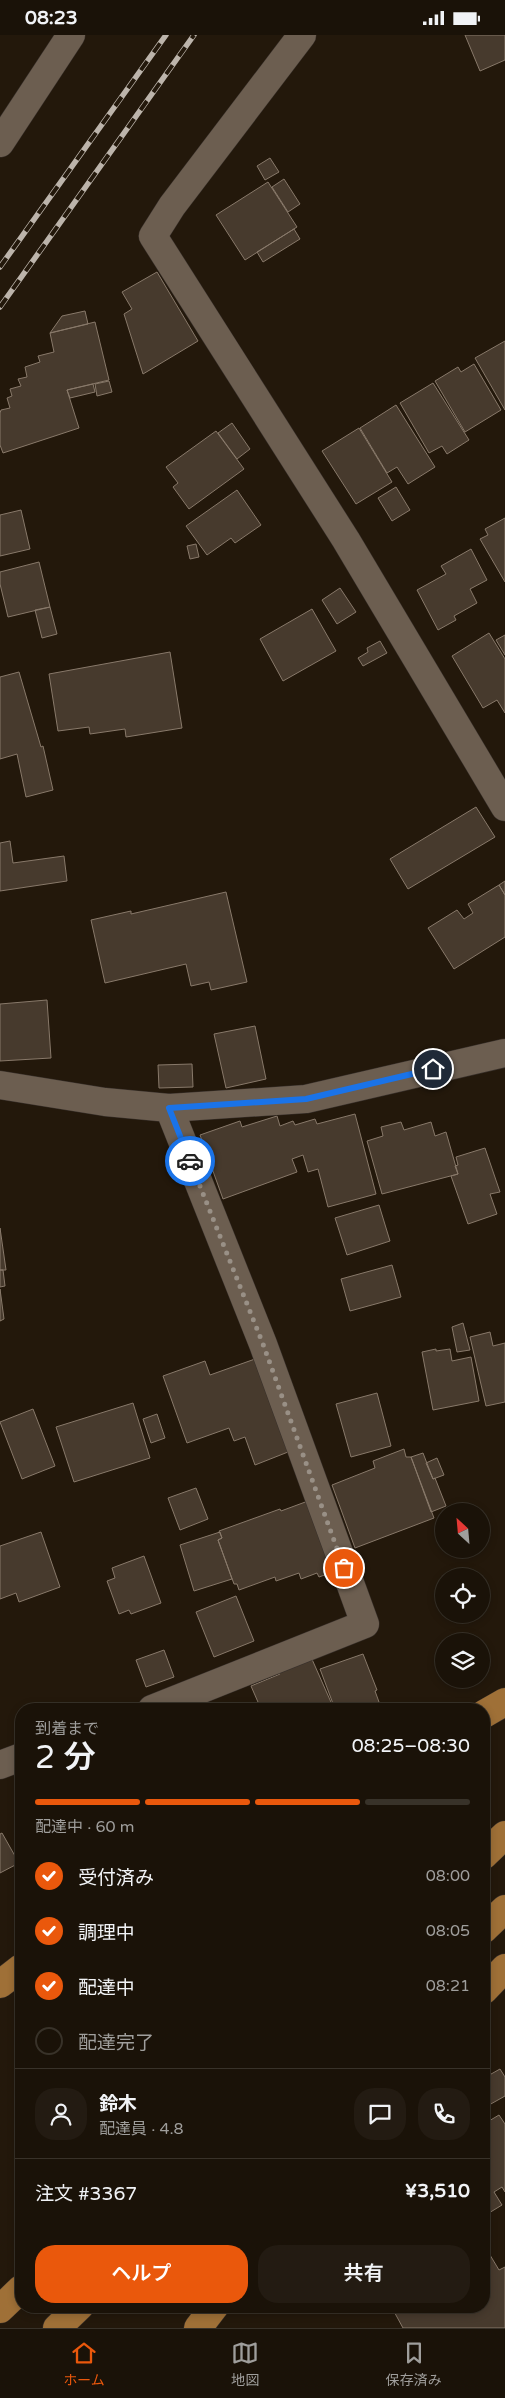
<!DOCTYPE html>
<html lang="ja">
<meta charset="utf-8">
<style>
:root{--surface:#1a1208;--page:#231b12;--text:#f1f3f6;--muted:#9f9e9c;--line:#383229;--accent:#ea580c}
body{margin:0;font-family:"Varela Round","Noto Sans JP",sans-serif;background:var(--page);color:var(--text);height:100vh;display:flex;flex-direction:column;font-size:19px;white-space:nowrap}
*{box-sizing:border-box;margin:0}
p{font-size:16px;color:var(--muted)}
.icon{flex:none;width:28px;height:28px;fill:none;stroke:currentColor;stroke-width:2;stroke-linecap:round;stroke-linejoin:round}
.map{position:relative;flex:1;overflow:hidden}
.panel{position:absolute;left:15px;top:1668px;width:475px;height:610px;display:flex;flex-direction:column;background:var(--surface);border-radius:20px;box-shadow:0 2px 8px #0003,0 0 0 1px var(--line)}
.panel>*{flex:none}
.needle{width:32px;rotate:334deg}
.tools{position:absolute;left:435px;top:1468px;display:grid;gap:10px}
.tools a{display:grid;place-items:center;width:55px;height:55px;border-radius:50%;background:var(--surface);box-shadow:0 2px 8px #0003,0 0 0 1px var(--line);font-size:25px}
.pin{position:absolute;display:grid;place-items:center;width:42px;height:42px;color:#fff;margin:-21px;border:2px solid #fff;border-radius:50%;box-shadow:0 1px 5px #0007}
.courier{position:absolute;display:grid;place-items:center;width:50px;height:50px;margin:-25px;border:4px solid #1a73e8;border-radius:50%;background:#fff;color:#222;box-shadow:0 1px 6px #0007}
.headline em{font-style:normal;font-weight:600}
.headline div{display:flex;flex-direction:column-reverse}
.headline{display:flex;align-items:center;justify-content:space-between;height:85px;padding:0 20px}
h1{font-size:32px;font-weight:600;line-height:38px}
.bar{display:grid;grid-template-columns:repeat(4,1fr);gap:8px 5px;align-content:center;height:60px;padding:0 20px}
.bar i{height:6px;border-radius:4px;background:var(--line)}
.bar .on{background:var(--accent)}
.bar p{grid-column:span 4}
.line{display:flex;align-items:center;gap:12px;padding:0 20px;border-top:1px solid var(--line)}
.line div{flex:1}
.round{display:grid;place-items:center;flex:none;width:52px;height:52px;border-radius:20px;background:var(--page)}
ol{padding:0 20px;list-style:none}
li{display:flex;align-items:center;gap:15px;height:55px}
li p{margin-inline-start:auto}
li .icon{padding:5px;border-radius:50%;background:var(--accent);color:#fff;stroke-width:4}
li:last-child{color:var(--muted)}
li i{width:28px;height:28px;border:2px solid var(--line);border-radius:50%}
.primary-button{display:flex;gap:10px;margin-top:auto;padding:10px 20px}
.primary-button a{flex:1;height:58px;border-radius:20px;background:var(--accent);color:#fff;font-size:20px;font-weight:600;line-height:58px;text-align:center}
.primary-button a+a{background:var(--page);color:var(--text)}
.status{display:flex;justify-content:space-between;align-items:center;height:35px;padding:0 25px;background:var(--surface);direction:ltr}
.status svg{height:14px;fill:currentColor}
.dock{display:flex;justify-content:space-around;align-items:center;height:70px;border-top:1px solid var(--line);background:var(--surface);font-size:14px;color:var(--muted)}
.dock a{display:grid;justify-items:center;gap:2px}
.dock .on{color:var(--accent)}
.map>svg:first-child{display:block}
.building{fill:#473a2d;stroke:#88796a}
.lines{fill:none;stroke-linecap:round;stroke-linejoin:round}
.minor-casing{stroke:#39312c;stroke-width:29}
.trunk-casing{stroke:#39312c;stroke-width:29}
.minor{stroke:#6c5e50;stroke-width:28}
.trunk{stroke:#9f7037;stroke-width:28}
.rail-casing{stroke:#bcb4ab;stroke-width:5.5}
.rail{stroke:#23180b;stroke-width:4;stroke-dasharray:11;stroke-linecap:butt}
.done{stroke:#999086;stroke-width:5;stroke-dasharray:0 9}
.route{stroke:#1a73e8;stroke-width:6}
</style>
<div class="status"><b>08:23</b><svg viewBox="0 0 49 12"><path d="M0 12V9h3v3zM5 12V6h3v6zM10 12V3h3v9zM15 12V0h3v12zM26 1h20v11H26zM47 4h2v5h-2z"/></svg></div>
<div class="map">
<svg width="505" height="2293" viewBox="0 0 505 2293">
<rect width="100%" height="100%" fill="#23180b"/>
<path class="building" d="M465 0H505V25L480 36Z
M270 123 279 137 265 145 257 131Z
M284 144 300 169 288 177 272 152Z
M268 147 297 192 245 225 216 180Z
M294 194 300 204 263 227 257 217Z
M157 237 198 306 143 339 124 279 132 274 122 257Z
M85 276 88 289 50 298 62 281Z
M95 287 109 345 67 355 79 393 3 418 0 410V378L1 375 10 373 7 363 12 361 10 354 21 351 18 344 27 342 25 332 40 327 38 321 54 317 50 298Z
M505 306V375L475 323Z
M474 329 501 375 465 397 435 346 458 332 461 337Z
M109 346 112 357 97 361 95 349Z
M433 348 469 405 447 419 442 411 429 418 400 368Z
M93 349 95 357 70 363 67 355Z
M396 370 435 432 408 449 397 432 387 438 360 393Z
M232 388 250 414 237 424 218 398Z
M359 393 392 447 356 469 322 416Z
M216 396 244 434 189 474 173 452 178 448 166 432Z
M396 452 410 475 392 486 378 463Z
M237 455 261 490 235 508 231 503 207 520 186 491Z
M21 475 30 514 0 521V480Z
M505 483V547L480 504 488 500 485 494Z
M196 509 199 522 190 524 187 511Z
M471 514 487 545 470 554 477 568 454 581 456 585 438 595 417 555 446 539 441 531Z
M39 527 50 572 8 582 0 549V537Z
M340 553 356 577 337 589 322 565Z
M50 572 57 599 42 603 35 575Z
M312 574 336 616 283 646 260 604Z
M489 598 505 624V678L497 665 483 673 452 621Z
M505 600V620L496 605Z
M380 606 387 618 363 631 358 623 368 617 367 613Z
M170 617 182 693 126 702 125 694 90 699 89 692 58 696 49 639Z
M19 637 41 712 43 711 53 755 26 762 17 719 0 724V642Z
M476 772 495 802 408 854 390 824Z
M10 806 13 828 64 821 67 846 0 856V808Z
M505 846V860L499 850Z
M499 850 505 860V902L454 934 428 893 457 875 464 884 473 878 468 869Z
M226 857 247 947 211 955 209 947 191 951 186 929 105 948 91 885 131 876V879Z
M47 965 51 1023 0 1026V969Z
M255 991 266 1044 226 1053 214 999Z
M192 1029 193 1052 159 1053 158 1030Z
M355 1079 376 1159 328 1172 318 1134 308 1137 303 1120 292 1124 297 1137 223 1164 200 1100 240 1086 242 1092 277 1081 280 1091 293 1086 295 1090 315 1084 317 1089Z
M401 1087 404 1095 431 1087 435 1101 446 1097 458 1139 382 1159 367 1106 383 1101 381 1092Z
M485 1113 500 1157 490 1159 497 1179 468 1189 451 1141 458 1139 455 1131 458 1130 456 1122Z
M379 1170 390 1206 347 1220 335 1183Z
M0 1193 6 1235H0Z
M392 1230 401 1262 350 1276 341 1244Z
M0 1235H3L5 1251 0 1252Z
M0 1254 4 1284 0 1286Z
M463 1288 470 1315 457 1317 452 1292Z
M490 1297 493 1311 505 1308V1367L486 1371 470 1302Z
M436 1314V1316L450 1314 452 1326 471 1322 479 1366 433 1375 422 1317Z
M255 1324 288 1417 255 1430 245 1402 234 1406 229 1393 187 1408 163 1341 205 1326 210 1340Z
M377 1358 391 1411 351 1422 336 1369Z
M133 1368 150 1423 74 1447 56 1392Z
M33 1374 55 1431 22 1444 0 1387Z
M157 1379 165 1403 151 1408 143 1384Z
M404 1414 406 1422H411L434 1483 355 1513 332 1450 375 1433 373 1426Z
M423 1418 433 1444 435 1443 446 1471 431 1477 411 1422Z
M437 1423 444 1440 433 1444 426 1428Z
M196 1453 208 1484 180 1495 168 1463Z
M308 1466 333 1537 319 1542 317 1538 301 1544 299 1538 276 1546 275 1542 239 1555 237 1549H234L218 1505 222 1503 219 1496 280 1474 281 1476Z
M41 1497 60 1552 19 1567 16 1558 0 1564V1511Z
M220 1497 222 1503 218 1505 232 1544 194 1556 180 1510Z
M144 1521 161 1568 131 1579 129 1575 119 1579 107 1546 115 1543 112 1533Z
M236 1561 254 1606 214 1622 196 1577Z
M164 1615 174 1642 146 1652 136 1625Z
M363 1619 377 1655 375 1656 379 1667 367 1674H335L320 1634Z
M311 1622 334 1674H261L251 1651 280 1639 278 1637Z
M2 1798 19 1828 0 1838V1799Z
M500 2034 505 2042V2061L489 2070 484 2061V2043Z
M499 2080 505 2089V2157L502 2152 494 2157 502 2170 484 2181V2089Z
M487 2215 499 2235 505 2232V2293H403L391 2271H484V2217Z"/>
<g class="lines">
<defs>
<path id="minor" d="M302 0 172 171 153 201 346 505 505 772
M0 108 71 0
M0 1050 105 1067 169 1073 306 1064 505 1018
M152 1674 365 1589 263 1309 169 1073
M0 1730 21 1722"/>
<path id="trunk" d="M484 1679 505 1667
M484 1820 505 1800
M484 1894 505 1874
M0 1949 21 1933
M484 1955 505 1933
M0 2274 21 2254
M57 2293 80 2271
M198 2293 215 2271"/>
</defs>
<use href="#minor" class="minor-casing"/>
<use href="#trunk" class="trunk-casing"/>
<use href="#minor" class="minor"/>
<use href="#trunk" class="trunk"/>
<defs>
<path id="rail" d="M0 232 166 0
M0 272 194 0"/>
</defs>
<use href="#rail" class="rail-casing"/>
<use href="#rail" class="rail"/>
</g>
<g class="lines">
<path class="done" d="M190 1126 263 1309 344 1533"/>
<path class="route" d="M190 1126 169 1073 306 1064 433 1034"/>
</g>
</svg>
<div class="tools">
<a><svg class="needle" viewBox="-14 -14 28 28"><path d="M0-13l5 13h-10z" fill="#e53935"/><path d="M0 13l5-13h-10z" fill="#9f9e9c"/></svg></a>
<a><svg class="icon" aria-label="locate" viewBox="0 0 24 24"><circle cx="12" cy="12" r="6"/><path d="M12 2v4M12 18v4M2 12h4M18 12h4"/></svg></a>
<a><svg class="icon" aria-label="layers" viewBox="0 0 24 24"><path d="M12 4l9 5-9 5-9-5zM3 14l9 5 9-5"/></svg></a>
</div>
<div class="pin" style="left:344px;top:1533px;background:#ea580c"><svg class="icon" aria-label="bag" viewBox="0 0 24 24"><path d="M5 8h14l-1 12H6zM9 8a3 3 0 0 1 6 0"/></svg></div>
<div class="pin" style="left:433px;top:1034px;background:#1f2937"><svg class="icon" aria-label="home" viewBox="0 0 24 24"><path d="M3 11l9-7 9 7M6 9v11h12V9"/></svg></div>
<div class="courier" style="left:190px;top:1126px"><svg class="icon" aria-label="car" viewBox="0 0 24 24"><path d="M5 17H2v-5l4-1 3-4h7l3 4 3 1v5h-3M9 17h6M6 11h13"/><circle cx="7" cy="17" r="2"/><circle cx="17" cy="17" r="2"/></svg></div>
<section class="panel">
<div class="headline"><div><h1>2 分</h1><p>到着まで</p></div><em>08:25–08:30</em></div>
<div class="bar"><i class="on"></i><i class="on"></i><i class="on"></i><i></i><p>配達中 · 60 m</p></div>
<ol>
<li><svg class="icon" aria-label="check" viewBox="0 0 24 24"><path d="M5 12l5 5 9-10"/></svg>受付済み<p>08:00</p></li>
<li><svg class="icon" aria-label="check" viewBox="0 0 24 24"><path d="M5 12l5 5 9-10"/></svg>調理中<p>08:05</p></li>
<li><svg class="icon" aria-label="check" viewBox="0 0 24 24"><path d="M5 12l5 5 9-10"/></svg>配達中<p>08:21</p></li>
<li><i></i>配達完了</li>
</ol>
<div class="line" style="height:90px"><a class="round"><svg class="icon" aria-label="person" viewBox="0 0 24 24"><circle cx="12" cy="8" r="4"/><path d="M4 21q1-7 8-7t8 7"/></svg></a><div><b>鈴木</b><p>配達員 · 4.8</p></div><a class="round"><svg class="icon" aria-label="chat" viewBox="0 0 24 24"><path d="M4 5h16v11H9l-5 4z"/></svg></a><a class="round"><svg class="icon" aria-label="phone" viewBox="0 0 24 24"><path d="M5 4h4l2 5-3 2q2 4 5 5l2-3 5 2v4C11 20 4 13 5 4z"/></svg></a></div>
<div class="line" style="height:65px"><div>注文 #3367</div><b>¥3,510</b></div>
<div class="primary-button"><a>ヘルプ</a><a>共有</a></div>
</section>
</div>
<nav class="dock">
<a class="on"><svg class="icon" aria-label="home" viewBox="0 0 24 24"><path d="M3 11l9-7 9 7M6 9v11h12V9"/></svg>ホーム</a>
<a><svg class="icon" aria-label="map" viewBox="0 0 24 24"><path d="M3 6l6-2 6 2 6-2v14l-6 2-6-2-6 2zM9 4v14M15 6v14"/></svg>地図</a>
<a><svg class="icon" aria-label="saved" viewBox="0 0 24 24"><path d="M7 4h10v16l-5-4-5 4z"/></svg>保存済み</a>
</nav>
